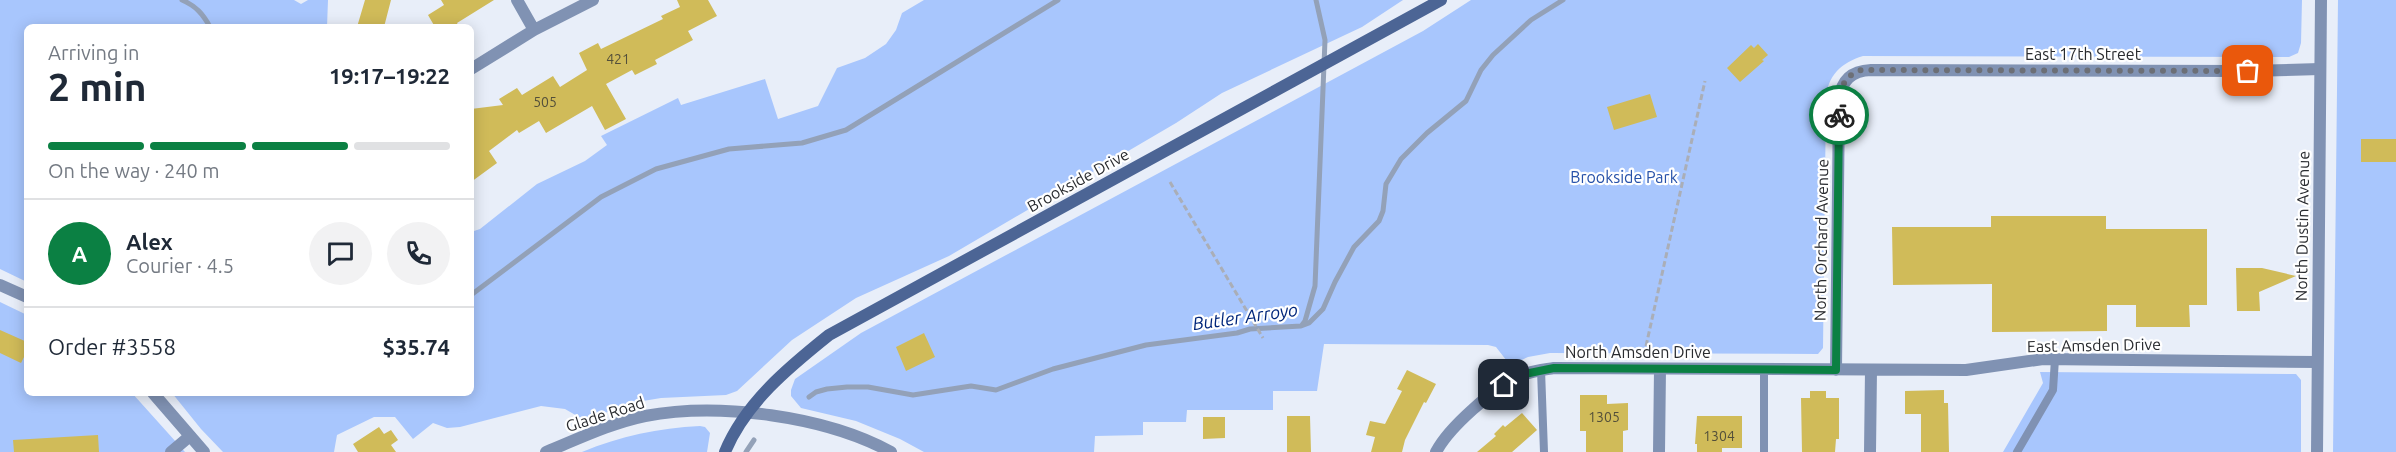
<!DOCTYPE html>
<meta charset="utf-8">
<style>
:root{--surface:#fff;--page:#f2f2f3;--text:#1f2937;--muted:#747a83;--line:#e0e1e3;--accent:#0b8043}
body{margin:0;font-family:Ubuntu,sans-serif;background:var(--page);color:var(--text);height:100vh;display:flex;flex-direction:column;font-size:22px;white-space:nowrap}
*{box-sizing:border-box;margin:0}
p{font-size:20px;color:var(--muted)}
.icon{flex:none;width:33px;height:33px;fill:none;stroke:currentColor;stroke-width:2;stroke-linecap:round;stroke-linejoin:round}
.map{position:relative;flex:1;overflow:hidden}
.panel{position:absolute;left:24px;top:24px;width:450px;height:372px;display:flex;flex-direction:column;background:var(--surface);border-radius:9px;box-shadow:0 3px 15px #0003}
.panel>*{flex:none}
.pin{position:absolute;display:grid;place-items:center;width:51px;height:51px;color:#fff;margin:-26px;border-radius:12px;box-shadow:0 3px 9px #0006}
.courier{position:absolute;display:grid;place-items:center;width:60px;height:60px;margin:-30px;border:4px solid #0b8043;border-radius:50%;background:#fff;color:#222;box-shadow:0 2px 8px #0007}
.headline em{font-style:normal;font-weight:700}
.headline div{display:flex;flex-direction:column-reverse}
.headline{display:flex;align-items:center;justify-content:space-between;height:102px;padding:0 24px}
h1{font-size:39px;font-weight:700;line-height:45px}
.bar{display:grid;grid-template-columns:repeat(4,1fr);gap:9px 6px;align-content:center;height:72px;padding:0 24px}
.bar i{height:8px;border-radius:4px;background:var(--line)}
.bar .active{background:var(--accent)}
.bar p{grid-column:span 4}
.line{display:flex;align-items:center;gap:15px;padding:0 24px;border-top:2px solid var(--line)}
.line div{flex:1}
.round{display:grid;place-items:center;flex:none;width:63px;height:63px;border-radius:32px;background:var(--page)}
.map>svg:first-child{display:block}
.green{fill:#a8c6fd}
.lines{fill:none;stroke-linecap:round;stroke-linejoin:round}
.stream{stroke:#93a1b8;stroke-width:5}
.building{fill:#d0bb59}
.path{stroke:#aaaeb7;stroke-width:3;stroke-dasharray:6 3;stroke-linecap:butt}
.service{stroke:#8092b3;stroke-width:8}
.minor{stroke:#8092b3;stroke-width:12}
.tertiary{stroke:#8092b3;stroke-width:12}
.secondary{stroke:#4c6595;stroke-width:12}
.done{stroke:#6c6f76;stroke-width:6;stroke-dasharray:0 10.8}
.route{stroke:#0b8043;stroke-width:8}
.labels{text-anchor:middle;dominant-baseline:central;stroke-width:4.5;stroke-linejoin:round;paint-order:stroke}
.number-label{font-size:14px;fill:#534f3a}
.street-label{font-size:16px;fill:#292b2f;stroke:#fff}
.park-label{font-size:16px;fill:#2651a9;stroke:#fff}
.water-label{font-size:18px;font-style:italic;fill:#00267b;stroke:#fff}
</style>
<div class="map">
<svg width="2396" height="452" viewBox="0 0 2396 452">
<rect width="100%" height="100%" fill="#e8eef9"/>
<path class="green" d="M0 0H294L301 4 308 0H328L327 27H27V282L0 269Z
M924 0H1403L1362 27 1222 93 1176 123 949 256 856 298 792 340 737 391 726 395 661 398 637 402 584 420 565 409 541 406 460 427 447 428 433 423 413 439 395 417H374L337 435 334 452H223L201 429 172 393H471V232L480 229 537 184 585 161 607 145 601 136 678 98 681 105 765 79 778 119 818 106 837 68 865 58 886 44 896 30 902 13Z
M1471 0H2302L2301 43 2298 53 2289 57 1863 56C1841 63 1828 75 1826 98L1823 348 1818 354 1550 353 1528 357 1510 365 1496 347 1488 345 1324 344 1317 391H1273V410H1187L1186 422H1143V435L1095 436 1094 452H924L900 439 856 421 801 408 791 396V390L795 379 861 333 1423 31Z
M2338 0H2396V452H2333Z
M0 302 27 315V393H132L185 452H0Z
M2040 372 2296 374 2301 380V452H2003L2043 383Z
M700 426 705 427 710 433 707 452H582C621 436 658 428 700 426Z"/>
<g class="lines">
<path class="stream" d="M182 0C196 6 203 14 210 27
M471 295 601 197 656 169 729 149 802 143 846 130 1058 0
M1302 325 1305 321 1315 286 1325 40 1316 0
M809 397 816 392 827 389 847 387H868L913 395 971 386 996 390 1053 369 1146 345 1237 333 1250 329 1301 326 1309 323 1323 309 1335 282 1354 247 1379 221 1383 211 1386 184 1401 159 1427 133 1466 101 1481 70 1493 55 1531 20 1563 0
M746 452 754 440"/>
</g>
<path class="building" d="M365 0H391L384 27H357Z
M441 0H494L457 23 459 27H435L428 15 444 5Z
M677 0H708L717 16 688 31 693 40 655 60 657 64 635 75 632 70 606 84 626 119 605 130 592 106 546 133 539 121 519 133 517 130 489 151 497 163 471 182V109L503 105 499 99 517 88 522 95 553 76 560 87 587 70 579 53 598 43 601 49 663 19 661 16 680 7Z
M1758 44 1768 55 1762 60 1764 61 1740 82 1727 68 1751 45 1754 48Z
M1650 94 1657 117 1614 130 1607 107Z
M2361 139H2396V162H2361Z
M1991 216H2106V229H2207V305H2189L2190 327H2136V305H2107V331L1992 332V284L1893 285 1892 227H1991Z
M2236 268H2262L2296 276 2259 292 2260 311H2237Z
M0 330 27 342V351L21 363 0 353Z
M924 333 935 357 906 371 896 347Z
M1407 370 1436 384 1426 403 1424 402 1405 440 1402 452H1371L1375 437 1366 435 1370 421 1385 424 1402 391 1397 389Z
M1944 390V403H1948L1949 452H1921V414H1905V391Z
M1810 391H1826V398H1839V439H1836L1835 452H1802L1801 398H1810Z
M1580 395H1607V404L1628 403V430L1623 431V452H1586V431H1580Z
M1522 413 1537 430 1512 452H1477L1496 436 1494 434 1503 425 1505 427Z
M1287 416H1310L1311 452H1287Z
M1697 416H1742V448H1722V452H1697V444H1695Z
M1203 417H1225V438L1203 439Z
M379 427 384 434 391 430 398 440 391 445 396 452H358L353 444Z
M98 435 99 452H14L13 440Z"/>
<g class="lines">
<path class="path" d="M1170 182 1263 338
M1646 346 1705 81"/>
<path class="service" d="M1764 369V452
M1541 370 1544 452
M2017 452 2053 390 2055 359"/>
<path class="minor" d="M517 0 534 30
M471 69 534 30 593 0
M1836 370 1839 99C1842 80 1851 71 1871 70L2248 71 2320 69
M171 452 190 436
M1436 452C1449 427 1493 389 1518 377 1529 371 1542 370 1554 368L1966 370 2043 359 2317 362
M1659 452 1660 369
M1870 452 1871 370"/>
<path class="tertiary" d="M0 285 27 297
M153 393 204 452
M546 452C578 439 611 423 645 416 719 402 825 416 891 452
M2317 452 2321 0"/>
<path class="secondary" d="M725 452C745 403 789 367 829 335L1441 0"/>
</g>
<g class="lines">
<path class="done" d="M1839 115C1839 95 1840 77 1861 70L2248 71"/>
<path class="route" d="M1504 385 1520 375 1554 368 1836 370 1839 115"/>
</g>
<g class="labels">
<g class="number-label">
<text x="618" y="59">421</text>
<text x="545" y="102">505</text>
<text x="1604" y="417">1305</text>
<text x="1719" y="436">1304</text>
</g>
<g class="street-label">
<text x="2083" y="54">East 17th Street</text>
<text transform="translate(1078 180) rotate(-29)">Brookside Drive</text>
<text transform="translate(2302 226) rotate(-89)">North Dustin Avenue</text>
<text transform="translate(1821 240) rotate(-89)">North Orchard Avenue</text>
<text transform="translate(2094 345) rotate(-1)">East Amsden Drive</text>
<text x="1638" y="352">North Amsden Drive</text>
<text transform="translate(605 414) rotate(-18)">Glade Road</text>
</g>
<g class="park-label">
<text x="1624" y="177">Brookside Park</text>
</g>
<g class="water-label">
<text transform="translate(1245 316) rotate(-8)">Butler Arroyo</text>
</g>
</g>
</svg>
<div class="pin" style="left:2248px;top:71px;background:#ea580c"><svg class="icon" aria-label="bag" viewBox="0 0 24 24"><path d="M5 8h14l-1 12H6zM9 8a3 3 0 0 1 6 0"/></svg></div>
<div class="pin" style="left:1504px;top:385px;background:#1f2937"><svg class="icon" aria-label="home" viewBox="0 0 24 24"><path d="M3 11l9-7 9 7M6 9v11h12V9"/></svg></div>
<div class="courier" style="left:1839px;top:115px"><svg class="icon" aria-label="bike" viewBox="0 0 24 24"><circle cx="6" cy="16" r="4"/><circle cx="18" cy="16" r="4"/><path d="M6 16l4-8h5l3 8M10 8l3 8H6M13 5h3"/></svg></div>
<section class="panel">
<div class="headline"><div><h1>2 min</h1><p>Arriving in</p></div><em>19:17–19:22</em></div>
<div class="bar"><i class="active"></i><i class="active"></i><i class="active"></i><i></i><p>On the way · 240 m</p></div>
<div class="line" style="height:108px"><b class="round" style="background:var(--accent);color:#fff">A</b><div><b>Alex</b><p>Courier · 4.5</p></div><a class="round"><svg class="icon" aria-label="chat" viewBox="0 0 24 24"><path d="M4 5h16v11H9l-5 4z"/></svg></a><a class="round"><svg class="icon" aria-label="phone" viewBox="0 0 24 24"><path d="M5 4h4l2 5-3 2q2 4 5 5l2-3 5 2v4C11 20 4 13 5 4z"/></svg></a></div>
<div class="line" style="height:78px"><div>Order #3558</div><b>$35.74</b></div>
</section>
</div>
